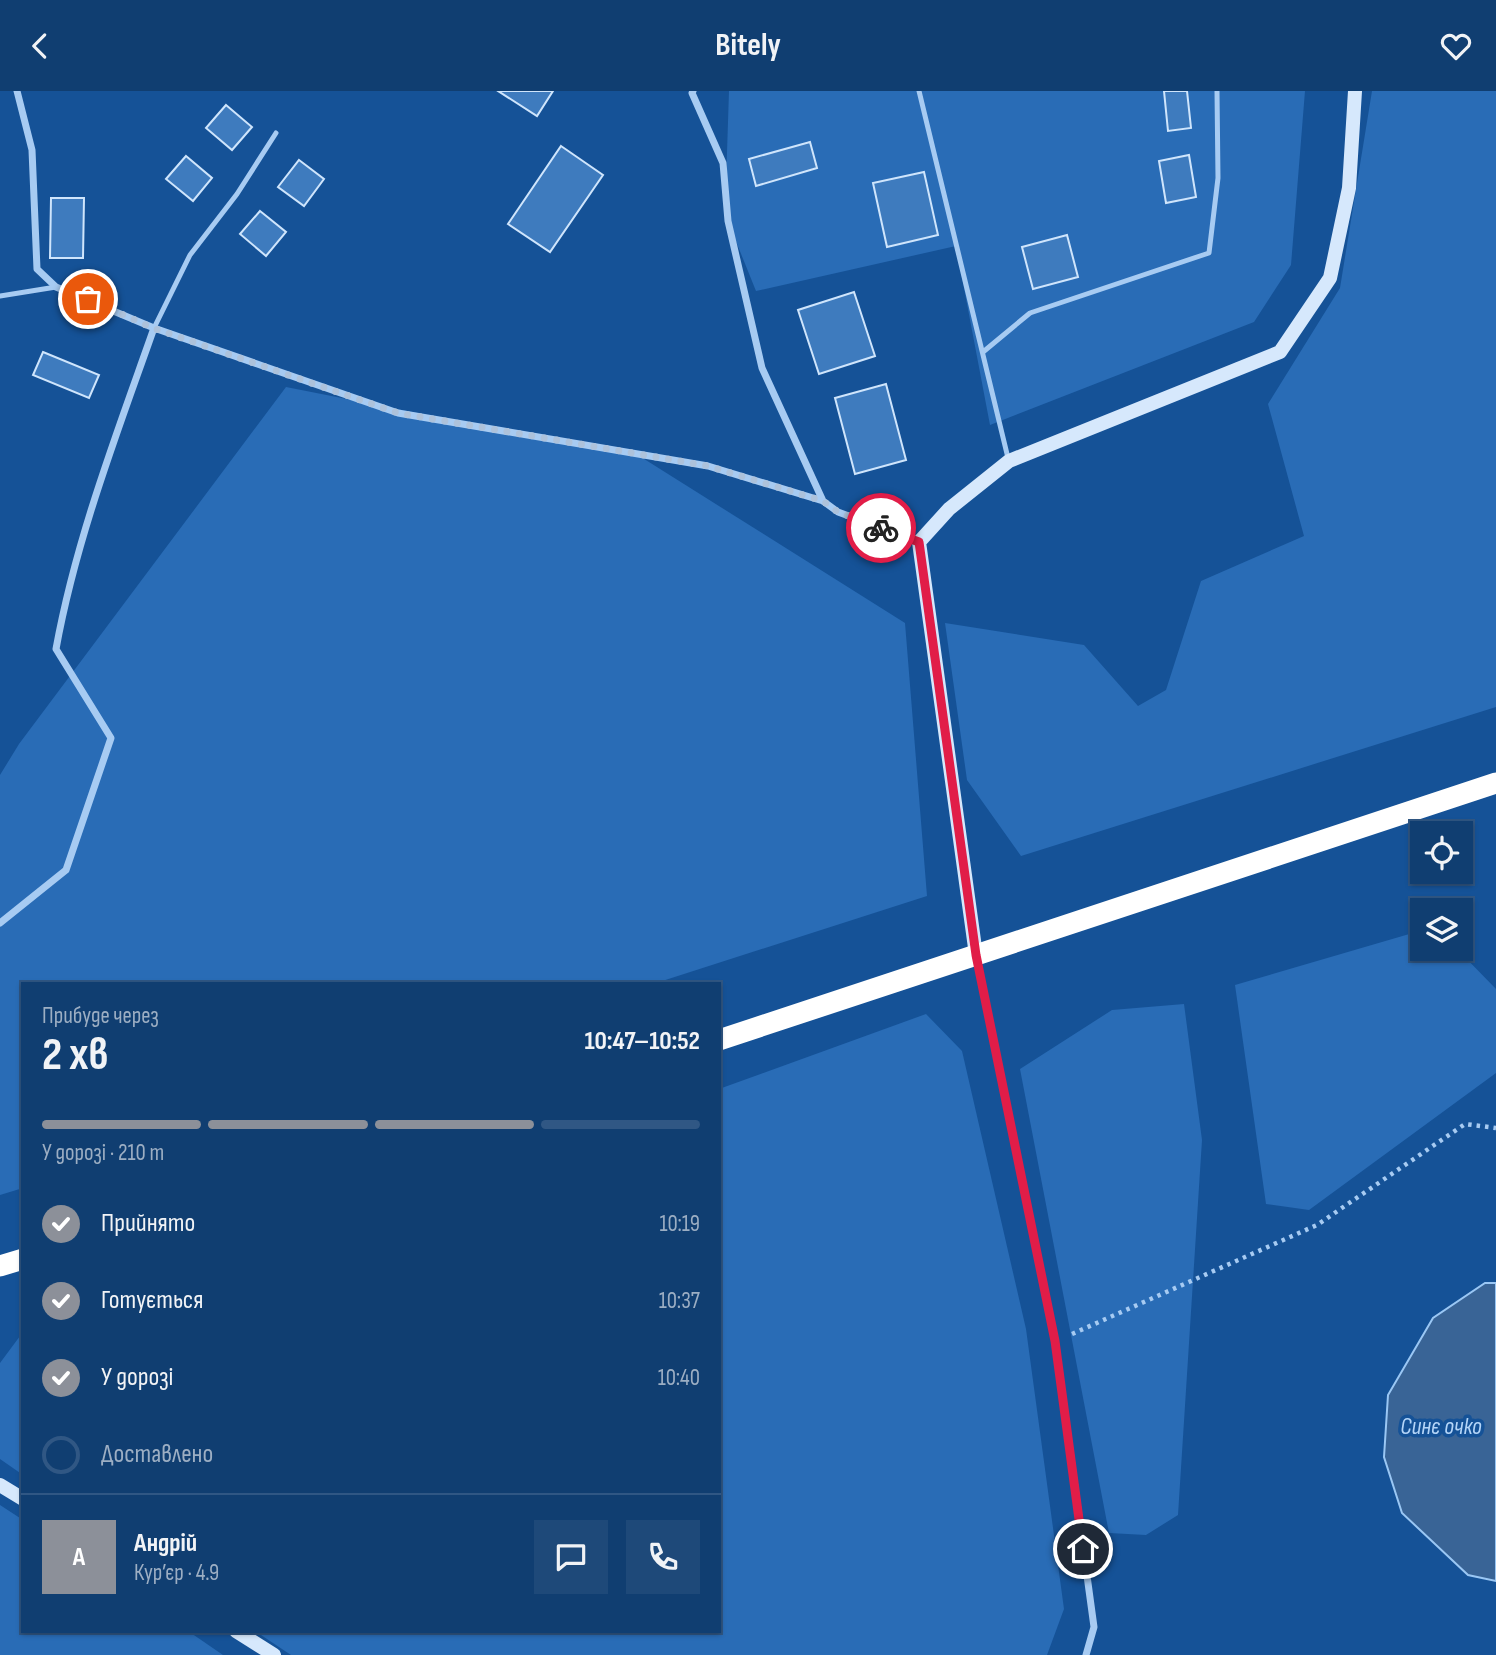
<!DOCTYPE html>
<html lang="uk">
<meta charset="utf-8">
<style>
:root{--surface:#103e71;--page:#1e4979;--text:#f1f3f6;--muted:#9caec3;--line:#305784;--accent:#8c9099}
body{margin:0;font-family:"Sofia Sans Condensed",sans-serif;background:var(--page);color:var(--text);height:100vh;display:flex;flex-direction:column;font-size:26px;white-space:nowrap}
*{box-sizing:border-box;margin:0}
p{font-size:23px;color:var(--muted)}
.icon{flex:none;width:38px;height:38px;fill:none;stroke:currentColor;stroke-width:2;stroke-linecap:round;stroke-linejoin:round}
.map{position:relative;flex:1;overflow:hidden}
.sheet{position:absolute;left:21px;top:891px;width:700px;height:651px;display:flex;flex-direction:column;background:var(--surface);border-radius:0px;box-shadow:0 2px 5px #0004,0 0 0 2px var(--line)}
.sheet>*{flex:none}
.buttons{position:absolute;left:1410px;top:730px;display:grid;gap:14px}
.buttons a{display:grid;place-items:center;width:63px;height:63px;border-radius:0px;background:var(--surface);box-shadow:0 2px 5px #0004,0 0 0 2px var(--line);font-size:35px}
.pin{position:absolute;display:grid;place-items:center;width:60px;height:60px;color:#fff;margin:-30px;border:4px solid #fff;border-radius:50%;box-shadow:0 2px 7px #0007}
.courier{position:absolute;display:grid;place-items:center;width:70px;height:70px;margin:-35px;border:5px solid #e11d48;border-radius:50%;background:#fff;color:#222;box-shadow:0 2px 9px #0007}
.overview em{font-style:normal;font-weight:700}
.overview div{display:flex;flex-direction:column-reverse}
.overview{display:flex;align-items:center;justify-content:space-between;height:119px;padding:0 21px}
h1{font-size:46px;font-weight:700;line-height:52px}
.bar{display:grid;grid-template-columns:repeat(4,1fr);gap:10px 7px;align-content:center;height:84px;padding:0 21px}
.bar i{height:9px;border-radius:5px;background:var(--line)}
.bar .active{background:var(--accent)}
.bar p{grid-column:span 4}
.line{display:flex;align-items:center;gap:18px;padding:0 21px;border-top:2px solid var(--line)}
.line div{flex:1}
.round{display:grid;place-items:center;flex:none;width:74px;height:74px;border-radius:0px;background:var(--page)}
ol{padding:0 21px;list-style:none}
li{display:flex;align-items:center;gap:21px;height:77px}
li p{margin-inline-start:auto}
li .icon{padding:7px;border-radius:50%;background:var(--accent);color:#fff;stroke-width:4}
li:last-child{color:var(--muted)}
li i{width:38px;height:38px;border:4px solid var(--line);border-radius:50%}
header{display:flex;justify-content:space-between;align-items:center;height:91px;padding:0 21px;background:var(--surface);font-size:32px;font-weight:700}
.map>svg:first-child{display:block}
.green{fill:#296cb6}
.water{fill:#396496;stroke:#9ac7f4;stroke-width:2}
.building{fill:#3e7bbe;stroke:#cfe5fc;stroke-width:2}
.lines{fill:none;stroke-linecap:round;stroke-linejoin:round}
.path{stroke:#a7cbf2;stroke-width:4.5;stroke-dasharray:3.5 5;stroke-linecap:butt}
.lane{stroke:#a7cbf2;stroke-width:5}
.street{stroke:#a7cbf2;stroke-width:7}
.secondary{stroke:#d6e8fc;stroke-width:14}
.highway{stroke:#fff;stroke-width:21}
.done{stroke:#adc2db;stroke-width:7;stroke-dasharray:0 12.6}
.route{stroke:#e11d48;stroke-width:9}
.labels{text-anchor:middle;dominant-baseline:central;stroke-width:7;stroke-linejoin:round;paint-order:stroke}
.water-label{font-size:24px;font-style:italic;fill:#b4d5f8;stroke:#155297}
</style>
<header><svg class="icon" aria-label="back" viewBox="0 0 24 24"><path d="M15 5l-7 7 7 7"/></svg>Bitely<svg class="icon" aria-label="heart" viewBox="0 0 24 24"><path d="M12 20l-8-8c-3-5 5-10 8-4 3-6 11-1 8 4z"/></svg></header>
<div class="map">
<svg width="1496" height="1564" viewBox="0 0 1496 1564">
<rect width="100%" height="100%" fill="#155297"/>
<path class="green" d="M729 0H1305L1291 174 1254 231 990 334 956 155 756 200 725 123Z
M1372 0H1496V616L1021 765 967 689 945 532 1084 554 1138 615 1166 599 1201 490 1304 445 1268 313 1340 197Z
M286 296 641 366 905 532 927 805 656 892H23V1097L0 1104V684L19 653Z
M1423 839V858H1457L1496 898V982L1309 1119 1266 1113 1235 894Z
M1184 913 1202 1049 1178 1424 1146 1444 1109 1442 1020 978 1112 919Z
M926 923 962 960 1026 1238 1064 1518 1047 1564H291L255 1540H719V998Z
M23 1241V1384L0 1368V1272Z
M0 1414 23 1429V1540H188L223 1564H0Z"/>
<path class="water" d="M1485 1192H1496V1490L1468 1484 1402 1422 1384 1366 1388 1304 1433 1227Z"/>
<path class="building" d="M498 0H553L537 25Z
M1164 0H1187L1191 37 1168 40Z
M226 14 252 36 232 59 206 37Z
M810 51 817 77 756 95 749 68Z
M561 55 603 84 550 161 508 133Z
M1189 64 1196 106 1166 112 1159 70Z
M186 65 212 87 193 110 166 88Z
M299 69 324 88 304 115 278 96Z
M924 81 938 144 887 156 873 92Z
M51 107H84L83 167H50Z
M260 120 286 141 266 165 240 143Z
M1067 144 1078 186 1033 198 1022 156Z
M854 201 875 265 819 283 798 219Z
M43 261 99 284 89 307 33 284Z
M886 293 906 369 855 383 835 307Z"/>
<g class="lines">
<path class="path" d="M1072 1243 1317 1134 1465 1033 1496 1037"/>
<path class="lane" d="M919 0 1008 367
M0 205 56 196
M154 237 190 164 237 103 276 42
M983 261 1030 222 1209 162 1218 87 1217 0"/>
<path class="street" d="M17 0 32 59 37 178 56 196 154 237 398 322 708 375 823 410 838 421 919 451
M693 0 692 2 723 72 728 130 762 277 823 410
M0 832 66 779 111 647 56 558C76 448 117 342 154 237
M976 865 1055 1250 1094 1536 1086 1564"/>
<path class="secondary" d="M976 864 919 451 949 418 1009 370 1280 261 1330 187 1349 97 1355 0
M0 1394 23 1408
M236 1540 274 1564"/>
<path class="highway" d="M719 949 1496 692
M0 1175 23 1168"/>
</g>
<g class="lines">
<path class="done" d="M88 208 153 237 398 322 708 375 823 410 838 421 881 437"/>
<path class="route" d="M881 437 919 451 976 864 1055 1250 1083 1458"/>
</g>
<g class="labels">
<g class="water-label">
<text x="1441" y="1335">Синє очко</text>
</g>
</g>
</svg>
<div class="buttons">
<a><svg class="icon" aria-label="locate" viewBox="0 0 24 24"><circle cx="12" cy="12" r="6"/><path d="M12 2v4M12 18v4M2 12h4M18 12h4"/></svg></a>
<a><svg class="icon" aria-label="layers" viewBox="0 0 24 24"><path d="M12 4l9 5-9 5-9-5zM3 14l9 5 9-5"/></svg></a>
</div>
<div class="pin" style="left:88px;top:208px;background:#ea580c"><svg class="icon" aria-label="bag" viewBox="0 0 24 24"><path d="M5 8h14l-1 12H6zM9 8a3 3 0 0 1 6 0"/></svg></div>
<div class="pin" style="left:1083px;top:1458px;background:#1f2937"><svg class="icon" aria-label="home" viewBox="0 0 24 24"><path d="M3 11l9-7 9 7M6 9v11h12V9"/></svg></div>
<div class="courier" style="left:881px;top:437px"><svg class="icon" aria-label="bike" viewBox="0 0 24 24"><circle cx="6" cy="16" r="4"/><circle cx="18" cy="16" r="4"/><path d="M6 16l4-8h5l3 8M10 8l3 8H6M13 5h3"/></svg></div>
<section class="sheet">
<div class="overview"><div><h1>2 хв</h1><p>Прибуде через</p></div><em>10:47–10:52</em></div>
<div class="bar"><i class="active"></i><i class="active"></i><i class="active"></i><i></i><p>У дорозі · 210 m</p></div>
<ol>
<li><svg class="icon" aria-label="check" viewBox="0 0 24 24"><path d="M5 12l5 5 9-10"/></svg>Прийнято<p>10:19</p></li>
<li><svg class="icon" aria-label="check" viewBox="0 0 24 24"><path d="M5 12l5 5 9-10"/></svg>Готується<p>10:37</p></li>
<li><svg class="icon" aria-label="check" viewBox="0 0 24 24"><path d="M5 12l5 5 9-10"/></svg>У дорозі<p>10:40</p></li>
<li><i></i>Доставлено</li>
</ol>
<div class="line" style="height:126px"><b class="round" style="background:var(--accent);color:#fff">А</b><div><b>Андрій</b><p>Кур’єр · 4.9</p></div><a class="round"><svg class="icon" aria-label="chat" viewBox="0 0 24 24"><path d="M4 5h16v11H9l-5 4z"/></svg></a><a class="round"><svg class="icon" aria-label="phone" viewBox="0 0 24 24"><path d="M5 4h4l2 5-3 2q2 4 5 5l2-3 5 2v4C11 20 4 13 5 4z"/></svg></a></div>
</section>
</div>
